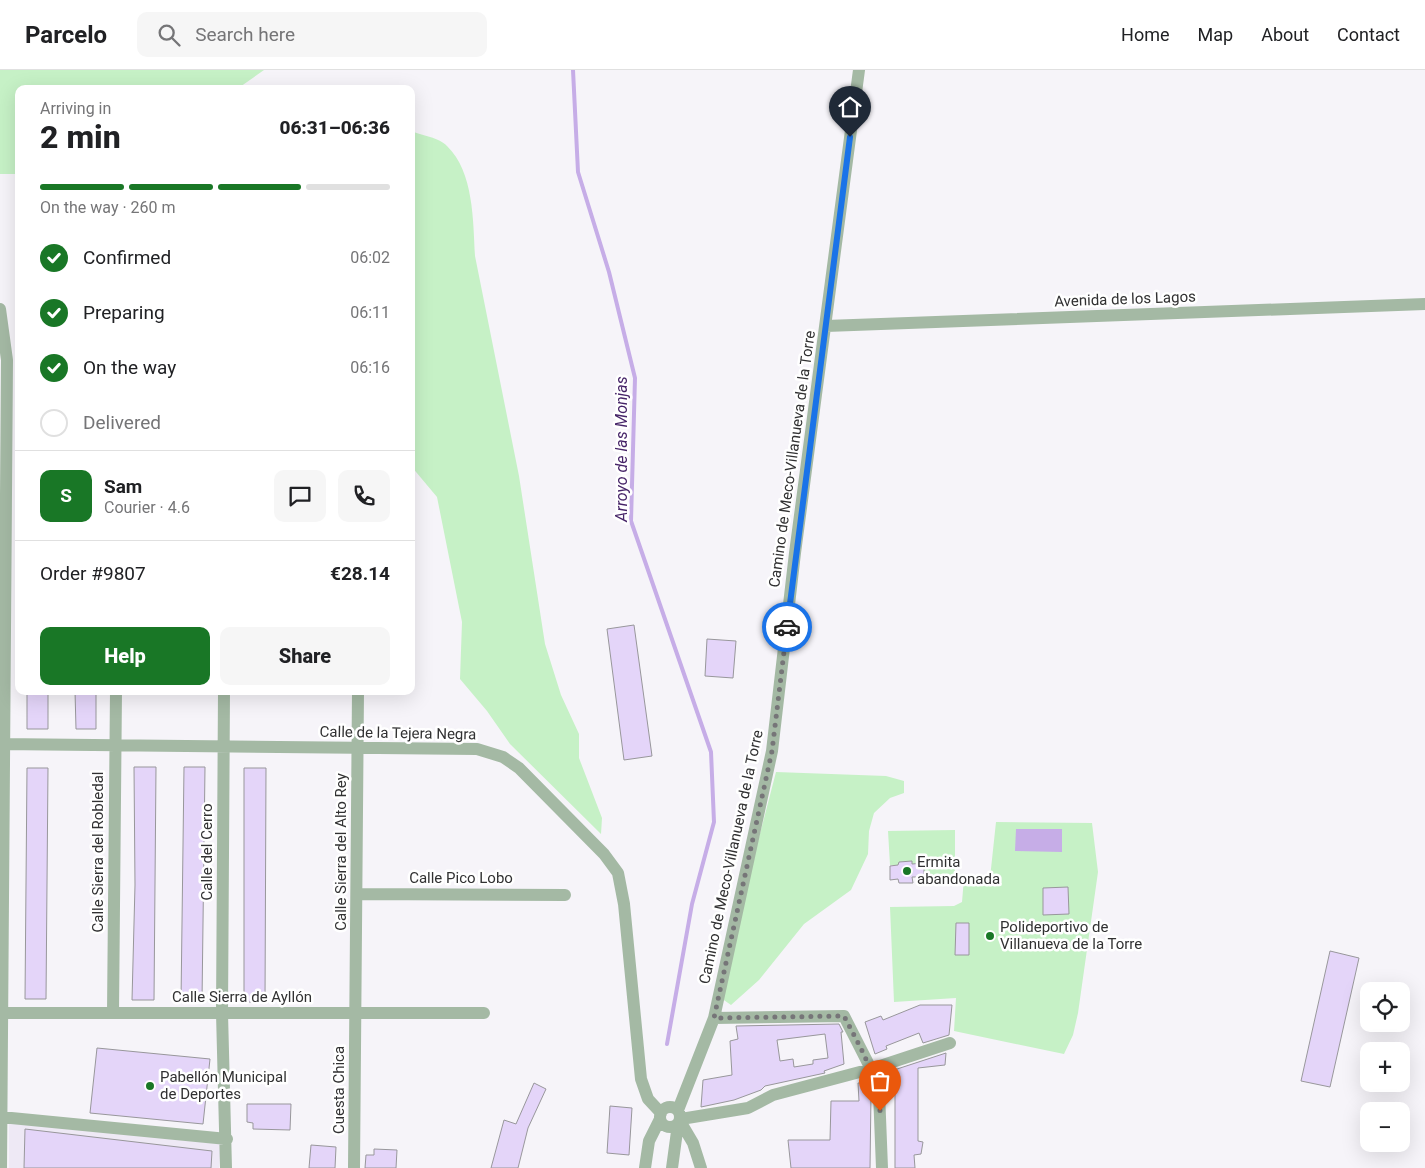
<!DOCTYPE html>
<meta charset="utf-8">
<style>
:root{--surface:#fff;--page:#f6f6f6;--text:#202124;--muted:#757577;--line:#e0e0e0;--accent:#197726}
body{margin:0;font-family:Roboto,sans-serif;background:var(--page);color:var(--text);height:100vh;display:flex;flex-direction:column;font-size:19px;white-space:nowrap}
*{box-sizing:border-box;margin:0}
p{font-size:16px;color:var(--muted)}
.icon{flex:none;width:28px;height:28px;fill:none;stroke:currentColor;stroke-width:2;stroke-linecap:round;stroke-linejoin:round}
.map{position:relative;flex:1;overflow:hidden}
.side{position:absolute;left:15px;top:15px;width:400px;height:610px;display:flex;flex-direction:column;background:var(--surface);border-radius:10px;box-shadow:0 5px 20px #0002}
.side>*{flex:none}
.controls{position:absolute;left:1360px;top:912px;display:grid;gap:10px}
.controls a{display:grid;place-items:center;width:50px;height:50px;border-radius:10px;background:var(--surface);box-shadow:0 5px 20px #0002;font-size:25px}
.pin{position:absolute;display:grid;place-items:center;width:42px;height:42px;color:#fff;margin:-51px -21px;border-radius:50% 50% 50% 0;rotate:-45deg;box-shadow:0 0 5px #0007}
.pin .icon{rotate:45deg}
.courier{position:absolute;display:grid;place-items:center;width:50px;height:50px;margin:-25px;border:4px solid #1a73e8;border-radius:50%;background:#fff;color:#222;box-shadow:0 1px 6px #0007}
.summary em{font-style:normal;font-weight:800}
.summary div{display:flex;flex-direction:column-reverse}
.summary{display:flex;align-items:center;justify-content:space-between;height:85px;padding:0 25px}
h1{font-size:32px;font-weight:800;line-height:38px}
.bar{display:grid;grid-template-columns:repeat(4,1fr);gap:8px 5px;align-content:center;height:60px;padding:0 25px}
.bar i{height:6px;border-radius:4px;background:var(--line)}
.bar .selected{background:var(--accent)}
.bar p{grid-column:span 4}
.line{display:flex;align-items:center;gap:12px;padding:0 25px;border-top:1px solid var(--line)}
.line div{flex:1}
.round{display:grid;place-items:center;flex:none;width:52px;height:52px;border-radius:10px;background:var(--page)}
ol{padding:0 25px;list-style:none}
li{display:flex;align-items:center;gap:15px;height:55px}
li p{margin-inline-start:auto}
li .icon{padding:5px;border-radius:50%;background:var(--accent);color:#fff;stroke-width:4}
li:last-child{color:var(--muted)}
li i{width:28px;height:28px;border:2px solid var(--line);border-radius:50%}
.action{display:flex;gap:10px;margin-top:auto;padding:10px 25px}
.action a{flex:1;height:58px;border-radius:10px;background:var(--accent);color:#fff;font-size:20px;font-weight:800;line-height:58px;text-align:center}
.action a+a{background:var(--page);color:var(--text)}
header{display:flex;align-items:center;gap:30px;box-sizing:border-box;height:70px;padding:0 25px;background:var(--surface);border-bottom:1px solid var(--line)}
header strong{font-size:24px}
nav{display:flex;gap:28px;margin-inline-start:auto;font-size:18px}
.search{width:350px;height:45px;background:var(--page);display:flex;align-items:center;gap:12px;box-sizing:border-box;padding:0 18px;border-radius:10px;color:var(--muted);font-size:19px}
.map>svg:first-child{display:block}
.built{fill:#eee9f5}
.green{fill:#c6f1c6}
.water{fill:#c6ade7}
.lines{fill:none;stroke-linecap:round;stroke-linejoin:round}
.stream{stroke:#c6ade7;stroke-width:4}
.building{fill:#e4d5f9;stroke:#98979b;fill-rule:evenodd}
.street{stroke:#a4b9a4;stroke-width:12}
.done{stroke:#767578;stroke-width:5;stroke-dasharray:0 9}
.route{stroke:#1a73e8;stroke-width:6}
.poi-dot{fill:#197726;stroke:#fff;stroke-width:2}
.labels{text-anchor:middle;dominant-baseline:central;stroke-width:5;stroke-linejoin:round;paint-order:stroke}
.street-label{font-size:15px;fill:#313132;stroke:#fff}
.poi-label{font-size:15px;fill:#313132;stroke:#fff;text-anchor:start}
.water-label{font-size:16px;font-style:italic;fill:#462468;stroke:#fff}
</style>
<header>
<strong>Parcelo</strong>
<div class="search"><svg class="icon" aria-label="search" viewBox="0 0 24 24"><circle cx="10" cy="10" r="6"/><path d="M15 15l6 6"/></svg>Search here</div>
<nav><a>Home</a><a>Map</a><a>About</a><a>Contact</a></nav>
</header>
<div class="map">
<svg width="1425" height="1098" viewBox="0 0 1425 1098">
<rect width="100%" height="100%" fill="#f6f4f9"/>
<path class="built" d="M9 1053 221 1074 219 1098H9Z"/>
<path class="green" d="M0 0H264L237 19H19V104H0Z
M411 61C421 65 440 68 447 76 474 102 473 151 475 186L519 406 545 574 561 625 579 664V688L602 748 601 764 510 674 487 641 460 609 462 552 437 427 411 396Z
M776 702 886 706 904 711V723L890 728 874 743 869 761 868 784 851 820 804 854 759 910 731 935 718 926Z
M996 752 1092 753 1098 802 1078 943 1073 965 1064 984 954 961 956 928 894 932 890 837 954 836 962 832 964 808H990Z
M955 760V805L924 807V793L912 794 911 791 899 792 898 795H890L888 761Z"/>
<path class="water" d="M1016 759H1062V782L1015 781Z"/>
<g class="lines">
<path class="stream" d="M573 0 578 102 609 202 635 308 631 451 711 682 714 752 692 834 667 974"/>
</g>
<path class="building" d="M634 555 652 686 624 690 607 559Z
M707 569 736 571 733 608 705 606Z
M27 621H48V659H27Z
M75 621H96V659H76Z
M134 697H156L154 930H132L135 815Z
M184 697H205L202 931H181Z
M27 698H48L46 929H25Z
M244 698H266L265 932H244Z
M912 791V794L924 793V807H912L913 813H899L898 809 890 810V796L898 795 899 792Z
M1068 817 1069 844 1043 845V818Z
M956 853H969V885H955Z
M1330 881 1359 888 1330 1017 1301 1011Z
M920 935H952L949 965 923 973 919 963 886 976 887 979 875 984 865 952 881 946 883 950Z
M839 954 843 962H841L844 994 824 1001 825 1003 765 1016 761 1020 734 1030 701 1037 703 1010 732 1005 730 971 738 969 736 956ZM825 964 828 988 813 990V994L794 997 793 989 780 991 777 970Z
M97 978 210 989 203 1054 90 1043Z
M946 983 945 995 918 998V1071L923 1072 921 1084 914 1085 915 1098H895V1001H891Z
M534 1013 546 1019 528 1058 518 1098H491L504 1050 516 1054Z
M858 1013H867L871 1024 870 1098H791L788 1070H830L831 1031H859Z
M247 1034H291L290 1060 253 1059V1053L247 1052Z
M610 1036 632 1038 629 1085 607 1083Z
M25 1059 212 1081 211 1098H24Z
M311 1075 336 1077 335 1098H309Z
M374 1079 397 1080 396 1098H365L366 1085H374Z"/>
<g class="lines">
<path class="street" d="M0 239 7 290 1 1098
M826 256 1425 234
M224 621 222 943 226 1098
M0 674 477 679 503 687 519 698 604 784 618 803 624 834 641 1009 648 1029 661 1043
M357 824 565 825
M0 943H484
M113 943 116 621
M714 948 844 946 871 999 879 1022 882 1098
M660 1047a10 10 0 1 1 20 0a10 10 0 1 1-20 0Z
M678 1040 714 948 772 681 795 483 859 0
M1 1047 227 1069
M681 1049 748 1038 773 1025 871 999 950 973
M680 1051 693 1073 701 1098
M354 1098 358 621
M645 1098 649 1071 660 1049
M672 1098 678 1054"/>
</g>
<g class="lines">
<path class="done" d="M787 557 772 681 714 948 844 946C860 977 878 1006 880 1041"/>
<path class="route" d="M787 557 850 67"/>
</g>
<g class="poi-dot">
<circle cx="907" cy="801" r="5"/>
<circle cx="990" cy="866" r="5"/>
<circle cx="150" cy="1016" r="5"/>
</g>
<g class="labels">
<g class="street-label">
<text transform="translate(1125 229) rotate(-2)">Avenida de los Lagos</text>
<text transform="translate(792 389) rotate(-82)">Camino de Meco-Villanueva de la Torre</text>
<text transform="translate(398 663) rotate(1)">Calle de la Tejera Negra</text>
<text transform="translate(98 782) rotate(-90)">Calle Sierra del Robledal</text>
<text transform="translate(207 782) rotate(-90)">Calle del Cerro</text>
<text transform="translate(341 782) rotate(-90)">Calle Sierra del Alto Rey</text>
<text transform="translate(731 787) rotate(-78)">Camino de Meco-Villanueva de la Torre</text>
<text x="461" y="808">Calle Pico Lobo</text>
<text x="242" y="927">Calle Sierra de Ayllón</text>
<text transform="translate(339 1020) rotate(-90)">Cuesta Chica</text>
</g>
<g class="poi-label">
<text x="917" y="792">Ermita<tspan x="917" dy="17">abandonada</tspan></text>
<text x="1000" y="857">Polideportivo de<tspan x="1000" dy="17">Villanueva de la Torre</tspan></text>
<text x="160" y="1007">Pabellón Municipal<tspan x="160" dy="17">de Deportes</tspan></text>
</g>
<g class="water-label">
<text transform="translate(621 379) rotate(-90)">Arroyo de las Monjas</text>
</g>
</g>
</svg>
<div class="controls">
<a><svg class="icon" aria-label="locate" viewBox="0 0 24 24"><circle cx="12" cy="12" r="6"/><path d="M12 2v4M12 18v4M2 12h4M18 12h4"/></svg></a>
<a>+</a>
<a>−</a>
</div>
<div class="pin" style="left:880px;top:1041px;background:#ea580c"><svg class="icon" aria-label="bag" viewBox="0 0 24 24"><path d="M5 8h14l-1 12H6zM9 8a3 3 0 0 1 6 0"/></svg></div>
<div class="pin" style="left:850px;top:67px;background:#1f2937"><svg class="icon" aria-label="home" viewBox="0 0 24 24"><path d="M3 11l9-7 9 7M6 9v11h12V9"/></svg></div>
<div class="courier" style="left:787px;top:557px"><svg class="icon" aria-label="car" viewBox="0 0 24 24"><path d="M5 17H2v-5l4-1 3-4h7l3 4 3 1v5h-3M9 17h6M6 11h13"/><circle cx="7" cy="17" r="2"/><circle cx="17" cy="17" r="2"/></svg></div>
<section class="side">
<div class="summary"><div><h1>2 min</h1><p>Arriving in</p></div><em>06:31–06:36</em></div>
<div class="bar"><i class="selected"></i><i class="selected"></i><i class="selected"></i><i></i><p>On the way · 260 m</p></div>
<ol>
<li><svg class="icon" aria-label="check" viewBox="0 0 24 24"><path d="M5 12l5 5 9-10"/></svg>Confirmed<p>06:02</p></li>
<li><svg class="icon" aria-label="check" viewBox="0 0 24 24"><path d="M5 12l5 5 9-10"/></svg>Preparing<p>06:11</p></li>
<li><svg class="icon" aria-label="check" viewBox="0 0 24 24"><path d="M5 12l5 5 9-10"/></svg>On the way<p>06:16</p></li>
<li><i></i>Delivered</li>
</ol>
<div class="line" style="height:90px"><b class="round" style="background:var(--accent);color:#fff">S</b><div><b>Sam</b><p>Courier · 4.6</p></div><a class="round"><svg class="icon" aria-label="chat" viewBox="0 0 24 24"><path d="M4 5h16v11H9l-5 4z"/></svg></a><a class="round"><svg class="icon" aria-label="phone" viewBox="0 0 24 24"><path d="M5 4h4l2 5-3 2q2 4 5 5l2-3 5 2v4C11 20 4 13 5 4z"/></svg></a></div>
<div class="line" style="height:65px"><div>Order #9807</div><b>€28.14</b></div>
<div class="action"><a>Help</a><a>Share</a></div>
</section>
</div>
